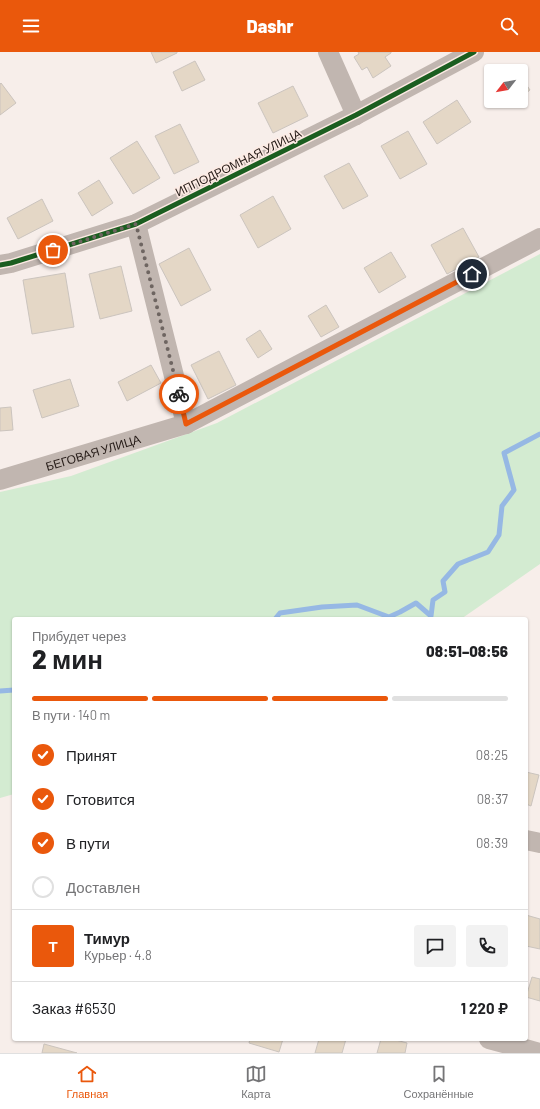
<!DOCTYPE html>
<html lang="ru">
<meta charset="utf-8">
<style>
:root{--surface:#fff;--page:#f2f2f2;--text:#202124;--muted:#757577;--line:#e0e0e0;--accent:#ea580c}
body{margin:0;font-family:Barlow,sans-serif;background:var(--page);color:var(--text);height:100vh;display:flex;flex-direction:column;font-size:15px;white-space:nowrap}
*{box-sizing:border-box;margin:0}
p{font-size:13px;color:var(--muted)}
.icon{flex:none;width:22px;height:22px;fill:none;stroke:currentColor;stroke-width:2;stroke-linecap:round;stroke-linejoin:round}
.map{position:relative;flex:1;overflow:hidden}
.drawer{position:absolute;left:12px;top:565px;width:516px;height:424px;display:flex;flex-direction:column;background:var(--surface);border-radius:4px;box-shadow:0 1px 3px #0004}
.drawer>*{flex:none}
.needle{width:26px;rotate:239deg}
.fabs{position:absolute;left:484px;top:12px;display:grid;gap:8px}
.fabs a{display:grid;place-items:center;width:44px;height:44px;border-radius:4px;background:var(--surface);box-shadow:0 1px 3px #0004;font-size:20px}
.pin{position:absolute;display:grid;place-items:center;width:34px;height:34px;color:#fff;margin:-17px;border:2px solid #fff;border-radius:50%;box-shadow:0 1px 4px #0007}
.courier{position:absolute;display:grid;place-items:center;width:40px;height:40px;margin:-20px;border:3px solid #ea580c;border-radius:50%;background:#fff;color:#222;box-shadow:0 1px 5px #0007}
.overview em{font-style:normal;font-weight:800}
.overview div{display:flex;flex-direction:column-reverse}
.overview{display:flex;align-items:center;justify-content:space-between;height:68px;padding:0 20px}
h1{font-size:26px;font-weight:800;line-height:30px}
.bar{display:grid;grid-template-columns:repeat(4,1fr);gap:6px 4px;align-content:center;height:48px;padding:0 20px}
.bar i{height:5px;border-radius:3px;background:var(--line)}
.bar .selected{background:var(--accent)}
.bar p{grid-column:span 4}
.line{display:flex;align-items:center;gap:10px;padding:0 20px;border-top:1px solid var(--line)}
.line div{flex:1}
.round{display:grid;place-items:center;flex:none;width:42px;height:42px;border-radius:4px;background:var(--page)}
ol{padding:0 20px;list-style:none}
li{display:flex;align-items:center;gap:12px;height:44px}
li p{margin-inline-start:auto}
li .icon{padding:4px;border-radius:50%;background:var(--accent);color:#fff;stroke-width:4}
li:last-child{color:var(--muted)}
li i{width:22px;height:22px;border:2px solid var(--line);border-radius:50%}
header{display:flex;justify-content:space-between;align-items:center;height:52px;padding:0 20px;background:var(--accent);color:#fff;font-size:18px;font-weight:800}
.tabs{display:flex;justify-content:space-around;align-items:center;height:56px;border-top:1px solid var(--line);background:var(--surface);font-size:11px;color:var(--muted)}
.tabs a{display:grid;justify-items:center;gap:2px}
.tabs .selected{color:var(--accent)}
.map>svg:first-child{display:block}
.green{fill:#d3ebd1}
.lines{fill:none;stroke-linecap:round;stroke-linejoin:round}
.stream{stroke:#96b8e4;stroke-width:5}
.building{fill:#e4d7c6;stroke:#cbc4be}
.minor{stroke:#c1b6b0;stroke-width:20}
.cycleway-casing{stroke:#fdebe4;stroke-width:8}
.cycleway{stroke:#1b5e20;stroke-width:5}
.done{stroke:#6e6561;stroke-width:4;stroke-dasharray:0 7.2}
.route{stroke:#ea580c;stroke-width:5}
.labels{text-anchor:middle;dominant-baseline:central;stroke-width:3;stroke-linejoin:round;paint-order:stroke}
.street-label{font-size:12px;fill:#251b17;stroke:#fdebe4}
</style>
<header><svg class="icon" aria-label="menu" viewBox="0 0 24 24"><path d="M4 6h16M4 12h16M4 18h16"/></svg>Dashr<svg class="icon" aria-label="search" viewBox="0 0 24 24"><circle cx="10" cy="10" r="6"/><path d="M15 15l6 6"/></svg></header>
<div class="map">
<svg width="540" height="1001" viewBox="0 0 540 1001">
<rect width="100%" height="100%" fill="#f7eeea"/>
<path class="green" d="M540 202V512L461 567H14V742L0 746V440L71 424 217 371Z"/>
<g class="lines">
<path class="stream" d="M275 567 280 561 322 555 357 553 389 565 400 560 416 551 431 564 433 548 445 540 443 529 458 512 488 500 499 483 502 454 514 438 504 401 540 382
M0 639 14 638"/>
</g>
<path class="building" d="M151 0H177V1L156 11Z
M358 0H391V1L385 5 391 14 373 26 367 15 362 18 354 5 359 2Z
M195 9 205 28 182 39 173 20Z
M512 13 516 19H505Z
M521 25 530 38 521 45Z
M1 31 16 51 0 63V32Z
M293 34 308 64 273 81 258 51Z
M457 48 471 70 437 92 423 70Z
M501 49H515L506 55Z
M180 72 199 110 174 122 155 84Z
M408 79 427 112 400 127 381 94Z
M137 89 160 126 133 142 110 106Z
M349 111 368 144 343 157 324 124Z
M99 128 113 151 92 164 78 141Z
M273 144 291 177 258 196 240 163Z
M42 147 53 169 18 187 7 166Z
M463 176 479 205 447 222 431 193Z
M189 196 211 238 181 254 159 212Z
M391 200 406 225 379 241 364 216Z
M121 214 132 259 100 267 89 222Z
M65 221 74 275 32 282 23 228Z
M326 253 339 275 321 285 308 264Z
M260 278 272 297 258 306 246 287Z
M219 299 236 333 208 347 191 313Z
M151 313 161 331 127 349 118 330Z
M70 327 79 354 42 366 33 338Z
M11 355 13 378 0 379V356Z
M526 720 539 723 531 754 526 752Z
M526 863 540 867V897L526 894Z
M532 925 540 927V949L526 945Z
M250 987H283L279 1000 249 991Z
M319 987H346L342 1001H315Z
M381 987H392L407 991 405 1001H377Z
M44 992 77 1001H42Z"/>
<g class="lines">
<g class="minor">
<path d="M328 0 356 63"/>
<path d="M136 172 186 372 540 186"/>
<path d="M0 213 11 211 136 172 356 63 474 0"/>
<path id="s1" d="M0 428 186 372"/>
<path d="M526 788 540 791"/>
<path d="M489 987 540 1001"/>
</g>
<defs>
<path id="cycleway" d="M0 213 11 211 136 172 356 63 474 0"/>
</defs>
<use href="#cycleway" class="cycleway-casing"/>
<use href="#cycleway" class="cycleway"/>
</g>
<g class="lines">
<path class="done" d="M53 198 136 172 179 342"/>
<path class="route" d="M179 342 186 372 472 222"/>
</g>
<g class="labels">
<g class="street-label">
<text transform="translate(238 110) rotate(-26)">ИППОДРОМНАЯ УЛИЦА</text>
<text stroke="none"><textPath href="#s1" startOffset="97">БЕГОВАЯ УЛИЦА</textPath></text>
</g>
</g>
</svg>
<div class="fabs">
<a><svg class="needle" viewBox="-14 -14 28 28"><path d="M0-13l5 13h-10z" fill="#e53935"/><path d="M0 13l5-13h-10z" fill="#757577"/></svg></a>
</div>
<div class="pin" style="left:53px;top:198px;background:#ea580c"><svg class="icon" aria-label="bag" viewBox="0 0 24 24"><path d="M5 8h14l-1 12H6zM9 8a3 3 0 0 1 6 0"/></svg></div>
<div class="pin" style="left:472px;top:222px;background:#1f2937"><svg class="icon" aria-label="home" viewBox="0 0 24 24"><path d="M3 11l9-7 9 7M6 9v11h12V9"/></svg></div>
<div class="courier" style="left:179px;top:342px"><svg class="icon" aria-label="bike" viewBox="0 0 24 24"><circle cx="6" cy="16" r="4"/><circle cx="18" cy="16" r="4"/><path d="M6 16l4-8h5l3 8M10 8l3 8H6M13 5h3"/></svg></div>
<section class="drawer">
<div class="overview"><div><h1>2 мин</h1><p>Прибудет через</p></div><em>08:51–08:56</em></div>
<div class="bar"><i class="selected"></i><i class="selected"></i><i class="selected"></i><i></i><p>В пути · 140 m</p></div>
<ol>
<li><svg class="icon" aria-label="check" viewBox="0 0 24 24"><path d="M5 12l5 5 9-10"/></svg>Принят<p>08:25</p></li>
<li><svg class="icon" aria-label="check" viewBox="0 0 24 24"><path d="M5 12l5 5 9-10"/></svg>Готовится<p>08:37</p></li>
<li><svg class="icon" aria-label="check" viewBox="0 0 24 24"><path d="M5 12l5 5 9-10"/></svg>В пути<p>08:39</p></li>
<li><i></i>Доставлен</li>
</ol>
<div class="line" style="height:72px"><b class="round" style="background:var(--accent);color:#fff">Т</b><div><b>Тимур</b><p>Курьер · 4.8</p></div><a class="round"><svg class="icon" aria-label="chat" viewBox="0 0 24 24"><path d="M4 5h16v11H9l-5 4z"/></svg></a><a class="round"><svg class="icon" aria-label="phone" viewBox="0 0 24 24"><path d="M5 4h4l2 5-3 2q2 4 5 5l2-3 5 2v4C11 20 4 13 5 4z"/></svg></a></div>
<div class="line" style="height:52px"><div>Заказ #6530</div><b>1 220 ₽</b></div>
</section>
</div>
<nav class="tabs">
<a class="selected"><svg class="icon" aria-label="home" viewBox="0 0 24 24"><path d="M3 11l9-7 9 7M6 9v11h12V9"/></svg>Главная</a>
<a><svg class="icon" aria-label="map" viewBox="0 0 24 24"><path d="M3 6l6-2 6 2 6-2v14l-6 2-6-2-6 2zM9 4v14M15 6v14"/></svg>Карта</a>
<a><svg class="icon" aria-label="saved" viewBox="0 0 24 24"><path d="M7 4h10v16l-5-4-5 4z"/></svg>Сохранённые</a>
</nav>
